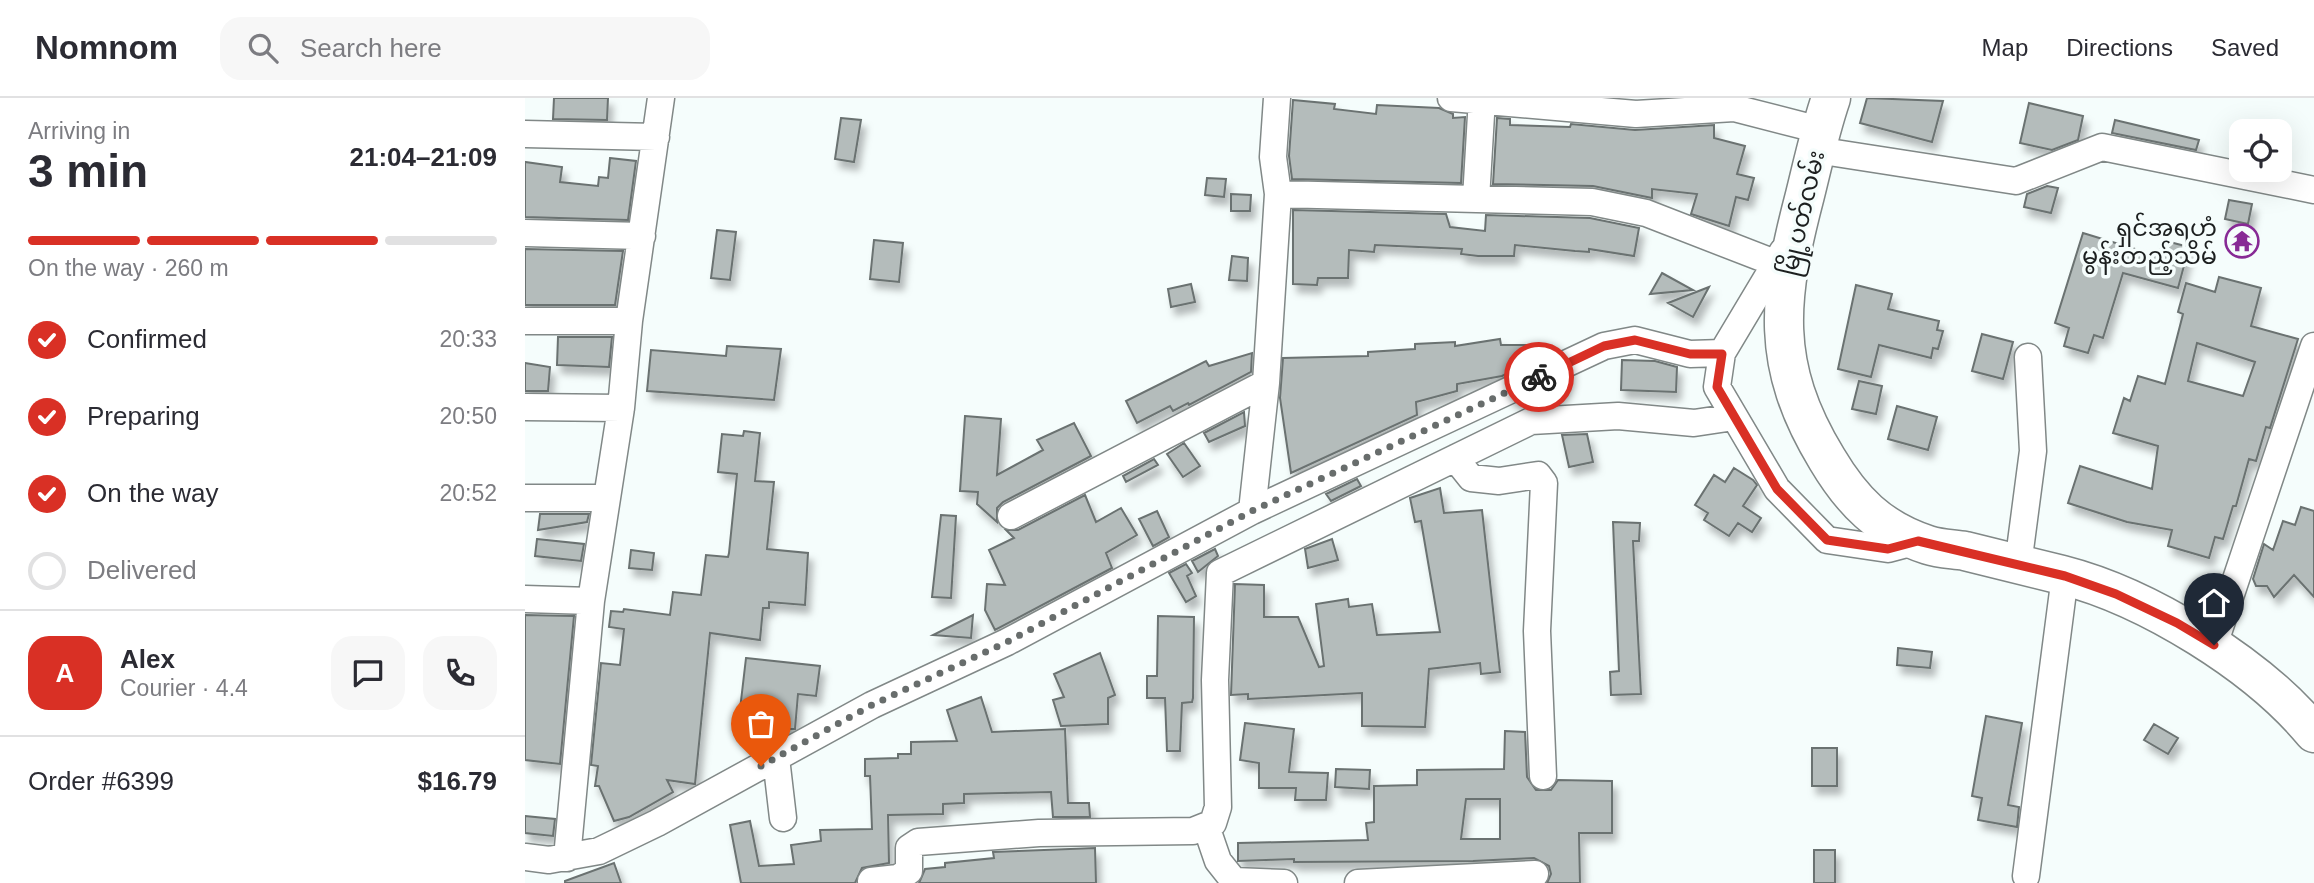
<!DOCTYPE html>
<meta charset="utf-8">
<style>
:root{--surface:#fff;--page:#f7f7f7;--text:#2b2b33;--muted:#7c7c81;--line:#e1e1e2;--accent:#d93025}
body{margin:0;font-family:Arial,"Noto Sans Myanmar",sans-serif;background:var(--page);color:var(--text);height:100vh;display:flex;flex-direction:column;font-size:26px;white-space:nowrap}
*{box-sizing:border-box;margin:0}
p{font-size:23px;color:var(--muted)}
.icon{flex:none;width:38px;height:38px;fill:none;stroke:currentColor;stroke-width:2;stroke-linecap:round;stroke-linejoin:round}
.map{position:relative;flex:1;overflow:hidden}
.drawer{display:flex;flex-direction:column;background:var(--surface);width:525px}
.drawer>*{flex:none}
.controls{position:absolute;left:1704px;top:21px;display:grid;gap:14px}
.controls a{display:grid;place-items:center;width:63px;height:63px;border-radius:14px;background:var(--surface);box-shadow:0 7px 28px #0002;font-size:35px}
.pin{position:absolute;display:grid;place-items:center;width:60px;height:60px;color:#fff;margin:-72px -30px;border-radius:50% 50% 50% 0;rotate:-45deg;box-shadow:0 0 7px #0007}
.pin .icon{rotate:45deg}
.courier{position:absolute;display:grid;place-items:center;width:70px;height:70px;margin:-35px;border:5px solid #d93025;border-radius:50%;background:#fff;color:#222;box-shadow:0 2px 9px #0007}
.headline em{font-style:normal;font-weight:700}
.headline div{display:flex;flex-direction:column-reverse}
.headline{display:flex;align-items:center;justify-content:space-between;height:119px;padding:0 28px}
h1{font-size:46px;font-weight:700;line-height:52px}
.bar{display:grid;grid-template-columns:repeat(4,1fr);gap:10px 7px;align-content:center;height:84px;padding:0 28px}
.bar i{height:9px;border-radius:5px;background:var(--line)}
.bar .on{background:var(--accent)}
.bar p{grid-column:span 4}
.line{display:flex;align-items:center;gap:18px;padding:0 28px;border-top:2px solid var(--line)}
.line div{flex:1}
.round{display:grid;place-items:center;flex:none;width:74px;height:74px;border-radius:21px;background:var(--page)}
ol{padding:0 28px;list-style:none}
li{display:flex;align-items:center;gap:21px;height:77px}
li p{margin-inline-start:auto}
li .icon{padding:7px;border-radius:50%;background:var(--accent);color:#fff;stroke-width:4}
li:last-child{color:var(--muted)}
li i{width:38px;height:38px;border:4px solid var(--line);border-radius:50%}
header{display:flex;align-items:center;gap:42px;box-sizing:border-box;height:98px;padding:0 35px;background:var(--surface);border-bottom:2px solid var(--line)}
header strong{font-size:33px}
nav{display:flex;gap:38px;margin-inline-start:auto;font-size:24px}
.search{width:490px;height:63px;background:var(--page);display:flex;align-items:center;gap:18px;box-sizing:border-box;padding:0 24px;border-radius:21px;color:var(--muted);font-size:26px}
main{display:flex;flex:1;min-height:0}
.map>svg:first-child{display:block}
.building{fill:#b4bcbb;stroke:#6b7271;stroke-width:2;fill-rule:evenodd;filter:url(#shadow)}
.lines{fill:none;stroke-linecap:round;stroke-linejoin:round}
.street-casing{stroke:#818887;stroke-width:29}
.primary-casing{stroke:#818887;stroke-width:41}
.street{stroke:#fff;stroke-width:26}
.primary{stroke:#fff;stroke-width:38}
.done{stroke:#686d6c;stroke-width:7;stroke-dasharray:0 12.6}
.route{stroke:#d93025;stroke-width:9}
.labels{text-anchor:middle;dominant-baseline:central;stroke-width:7;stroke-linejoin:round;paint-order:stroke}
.street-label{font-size:24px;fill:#1c1f1f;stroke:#f5fdfc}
.poi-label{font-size:24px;fill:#1c1f1f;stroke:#f5fdfc;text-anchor:end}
</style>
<header>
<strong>Nomnom</strong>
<div class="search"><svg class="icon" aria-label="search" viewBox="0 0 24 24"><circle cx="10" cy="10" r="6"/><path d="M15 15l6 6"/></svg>Search here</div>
<nav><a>Map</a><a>Directions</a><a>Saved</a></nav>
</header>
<main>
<section class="drawer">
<div class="headline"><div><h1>3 min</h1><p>Arriving in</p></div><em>21:04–21:09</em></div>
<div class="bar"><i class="on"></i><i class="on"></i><i class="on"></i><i></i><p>On the way · 260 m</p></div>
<ol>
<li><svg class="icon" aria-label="check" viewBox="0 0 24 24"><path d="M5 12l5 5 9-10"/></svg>Confirmed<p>20:33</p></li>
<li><svg class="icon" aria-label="check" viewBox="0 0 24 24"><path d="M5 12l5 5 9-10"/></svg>Preparing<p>20:50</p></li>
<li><svg class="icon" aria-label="check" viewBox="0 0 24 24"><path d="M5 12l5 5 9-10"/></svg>On the way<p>20:52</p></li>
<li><i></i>Delivered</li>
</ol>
<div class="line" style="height:126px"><b class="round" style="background:var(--accent);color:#fff">A</b><div><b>Alex</b><p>Courier · 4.4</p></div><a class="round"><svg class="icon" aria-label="chat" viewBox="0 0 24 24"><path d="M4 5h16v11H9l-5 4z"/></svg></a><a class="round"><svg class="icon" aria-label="phone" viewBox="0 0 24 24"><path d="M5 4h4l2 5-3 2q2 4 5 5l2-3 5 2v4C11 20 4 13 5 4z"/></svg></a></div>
<div class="line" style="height:91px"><div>Order #6399</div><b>$16.79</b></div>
</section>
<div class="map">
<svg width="1789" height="785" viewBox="0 0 1789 785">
<defs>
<filter id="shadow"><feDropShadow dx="4.5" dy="8" stdDeviation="3.5" flood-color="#0004"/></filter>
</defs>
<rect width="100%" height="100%" fill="#f5fdfc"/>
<path class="building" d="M29 0H83L82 22 28 21Z
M1342 0 1418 3 1407 44 1335 25Z
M768 2 810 6 809 11 851 16 852 7 914 10 928 16V20L940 19 936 85 767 81 764 58Z
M1504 5 1558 18 1553 42 1527 52 1495 45Z
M316 20 336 22 329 64 310 61Z
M972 20 985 21V27L1045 29 1046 26 1110 32 1189 27V40L1220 48 1212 76 1229 80 1223 102 1211 99 1204 128 1166 116 1172 96 1127 91V100L1068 88 968 86Z
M1590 22 1674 42 1671 52 1587 35Z
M85 60 111 63 103 122 0 119V64L37 69 35 84 73 88 74 79 83 80Z
M682 80 701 81 699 99 680 97Z
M1522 88 1533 90 1526 115 1499 109 1502 96Z
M706 96 726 97 725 113H706Z
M1704 102 1727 106 1723 126 1700 121Z
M768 112 921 116 925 129 960 133 961 117 1065 120 1114 130 1109 158 1064 151V154L1050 153 990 147 989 158H953L936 156 937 151 850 147 849 154 824 152 823 180H793L792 187 768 186Z
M192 132 211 134 205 182 186 180Z
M1558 135 1633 158 1637 142 1664 149 1653 190 1598 175 1578 240 1569 237 1563 255 1539 248 1544 230 1530 225Z
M349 142 378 145 374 184 345 181Z
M0 151 98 153 90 207H0Z
M707 158 723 160 722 183 704 182Z
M1137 175 1168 192 1125 196Z
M1694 179 1736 190 1726 228 1773 241 1745 330 1741 329 1731 363 1724 361 1711 408H1708L1698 441 1690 439 1684 460 1643 448 1647 432 1602 424 1543 405 1555 368 1627 391 1633 348 1588 335 1599 300 1605 303 1613 278 1640 286 1658 216 1653 214 1661 185 1690 194ZM1672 245 1730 264 1718 298 1663 283Z
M666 186 670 204 646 209 643 191Z
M1331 187 1367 196 1363 211 1414 223 1412 232 1418 233 1413 251 1408 250 1406 260 1354 247 1346 279 1313 271Z
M1184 189 1168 219 1143 205Z
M1457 236 1488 244 1478 281 1447 273Z
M33 239H87L84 269 32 267Z
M975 241 976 247H1022L1024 256 977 278 932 286V293L891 304 892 317 766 375 755 300 758 260 843 258V254L890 251V246L930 244V248Z
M202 248 256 251 249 302 122 293 126 252 201 258Z
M727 255 726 274 664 307 663 305 648 313 645 308 612 325 601 303 681 263 684 268Z
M1097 262 1130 263 1152 269 1151 294 1096 292Z
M0 265 25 269 23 293H0Z
M1334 283 1357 288 1351 316 1327 311Z
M1372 308 1412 319 1403 352 1363 341Z
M719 314 720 328 684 344 679 335Z
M440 318 476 321 472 377 518 352 512 342 549 325 566 358 478 404 472 410V424L452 406 453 394 435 393Z
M219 333 235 335 230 383 249 384 242 451 283 455 280 507 244 504V510H238L235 542 185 535 170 686 142 682 148 694 104 719 89 723 74 688H70L73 668 66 667 76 565 95 567 99 531 84 529 86 513 98 514 99 511 145 517 148 494 176 497 181 457 203 459 204 455 212 376 193 374 197 336 218 338Z
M1062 336 1068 364 1044 369 1037 337Z
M659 345 675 368 658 379 642 356Z
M629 361 633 367 601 384 598 378Z
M1209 370 1228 382 1232 387 1218 408 1236 420 1227 434 1213 425 1204 438 1179 422 1183 415 1170 407 1189 377 1200 384Z
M832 381 836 388 806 403 801 396Z
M915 390 919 415 957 412 975 574 956 576 955 565 904 571 900 629 837 628V595L723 601V596L706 597 710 486 739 487V519H773L794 569 799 568 791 506 823 501 824 509 847 506 852 537 915 534 896 423 890 424 885 400Z
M560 397 571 424 596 410 612 437 581 455 587 470 470 532 460 512 462 486 480 487 464 452 489 440 481 432H493Z
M1776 409 1789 413V499L1769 477 1749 499 1742 488H1731L1728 481 1739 446 1748 452 1758 423 1770 427Z
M632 413 644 439 628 448 614 421Z
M15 416H64L62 424 13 432Z
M416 417 431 418 426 500 407 499Z
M1088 424 1115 425 1114 443H1108L1116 596 1086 597 1085 574 1094 573Z
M12 441 59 446 56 463 10 458Z
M807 441 813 462 783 470 780 451Z
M690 451 693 458 673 474 667 463Z
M106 452 129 455 127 472 104 470Z
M661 466 667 475 662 478 671 498 661 504 644 475Z
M0 517 49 518 35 666 0 662Z
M448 517 446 540 408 537Z
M633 518 669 519 668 600 667 604 657 605 655 653H642L640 600H622V578H632Z
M1373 550 1407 554 1405 570 1372 567Z
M575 555 590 597 583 600V626L536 628 528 602 539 599 529 576Z
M221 560 295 568 291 598 273 596 270 631H254L253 634 216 632 217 620H214Z
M456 599 467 634 540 631 543 705H564L565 719H528L526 694 439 696V705L418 706V716L363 717 364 765 337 770 330 785H216L205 727 225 723 234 768 269 766 266 747 296 743 295 732 347 731 345 678H340V661L373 660V656H386V644L432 643 422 612Z
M1461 618 1497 625 1483 707 1494 709 1492 729 1453 722 1457 700 1447 698Z
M720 625 769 631 764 674 803 675 801 702H770L771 690H734V665L715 662Z
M1629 626 1653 640 1643 656 1619 642Z
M980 633 1000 634 1002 679 1011 692H1026L1033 682 1087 683V735H1054L1055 785H1022L1026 776 1024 768 1009 760 948 763 769 764V761L713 763V745L843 742 841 725 849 724V688L892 687V672L979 671ZM941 701H975V741H936Z
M1287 650H1312V688H1287Z
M811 671 845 672 844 691 810 689Z
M0 718 30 721 28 738 0 735Z
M570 750 571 785H394L400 771 420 769V765L469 760 468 754Z
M1289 752H1310V785H1289Z
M89 765 96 785H40V783Z"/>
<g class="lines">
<defs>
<path id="street" d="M926 0 1111 16 1209 10 1295 32
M0 36 131 39
M1291 52 1491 83 1577 49 1789 92
M753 96 1067 104 1121 115 1250 165
M951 101 957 0
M0 135 117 138
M1258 153 1197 255 1192 289 1252 391 1302 442 1363 451 1393 443
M0 223H104
M0 309 96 310
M930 360 946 380 974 383 1013 377 1019 385 1012 533 1018 678
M0 400H80
M727 413 741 285 753 96 748 59 752 0
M486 418 741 285
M1493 467 1508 353 1503 259
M0 501 66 503
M1689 547 1789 248
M251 660 258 720
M681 728 693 763 709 783 759 785
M0 759 24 762 74 753 132 725 347 607 482 544 727 413 1079 248 1110 242 1165 256 1197 255
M42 760 66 503 96 310 104 223 136 0
M1501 778 1540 478
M346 783 373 780 384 773V750L393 744 514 735 668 733 688 725 693 709 690 582 695 475 1006 323 1093 318 1169 325 1209 319
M833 785 1010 776"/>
<path id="primary" d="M1306 0C1295 32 1288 65 1280 97 1253 200 1244 266 1302 361 1327 403 1354 431 1403 447 1415 451 1428 451 1440 453 1472 461 1505 469 1537 477 1623 499 1733 567 1789 635"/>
</defs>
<use href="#street" class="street-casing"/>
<use href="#primary" class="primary-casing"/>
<use href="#street" class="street"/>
<use href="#primary" class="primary"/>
</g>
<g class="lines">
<path class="done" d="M236 668 347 607 482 544 727 413 1014 279"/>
<path class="route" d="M1014 279 1079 248 1110 242 1165 256H1197L1192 289 1252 391 1302 442 1363 451 1393 443 1540 478 1591 496 1652 525 1689 547"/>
</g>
<defs>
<symbol id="temple-ring" viewBox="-11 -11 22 22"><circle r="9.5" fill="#f5fdfc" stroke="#872a95" stroke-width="1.5"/><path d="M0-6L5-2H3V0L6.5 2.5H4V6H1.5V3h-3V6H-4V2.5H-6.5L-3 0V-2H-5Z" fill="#872a95"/></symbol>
</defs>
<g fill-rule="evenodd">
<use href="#temple-ring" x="1698" y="124" width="38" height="38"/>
</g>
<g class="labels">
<g class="street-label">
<text transform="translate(1277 115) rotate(-77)">မြို့ပတ်လမ်း</text>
</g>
<g class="poi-label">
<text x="1692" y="129">ရှင်အရဟံ<tspan x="1692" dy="28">မွန်းတည့်သိမ်</tspan></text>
</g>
</g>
</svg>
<div class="controls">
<a><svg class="icon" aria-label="locate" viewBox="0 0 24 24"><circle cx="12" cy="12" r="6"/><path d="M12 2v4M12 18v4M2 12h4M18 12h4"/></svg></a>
</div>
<div class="pin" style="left:236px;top:668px;background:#ea580c"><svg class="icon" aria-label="bag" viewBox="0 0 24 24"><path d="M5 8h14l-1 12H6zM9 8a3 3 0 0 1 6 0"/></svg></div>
<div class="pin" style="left:1689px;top:547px;background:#1f2937"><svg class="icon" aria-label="home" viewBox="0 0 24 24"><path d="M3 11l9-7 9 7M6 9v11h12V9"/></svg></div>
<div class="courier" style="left:1014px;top:279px"><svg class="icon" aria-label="bike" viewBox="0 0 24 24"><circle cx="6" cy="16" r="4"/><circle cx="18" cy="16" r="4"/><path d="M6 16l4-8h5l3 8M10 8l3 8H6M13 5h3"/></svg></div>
</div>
</main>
